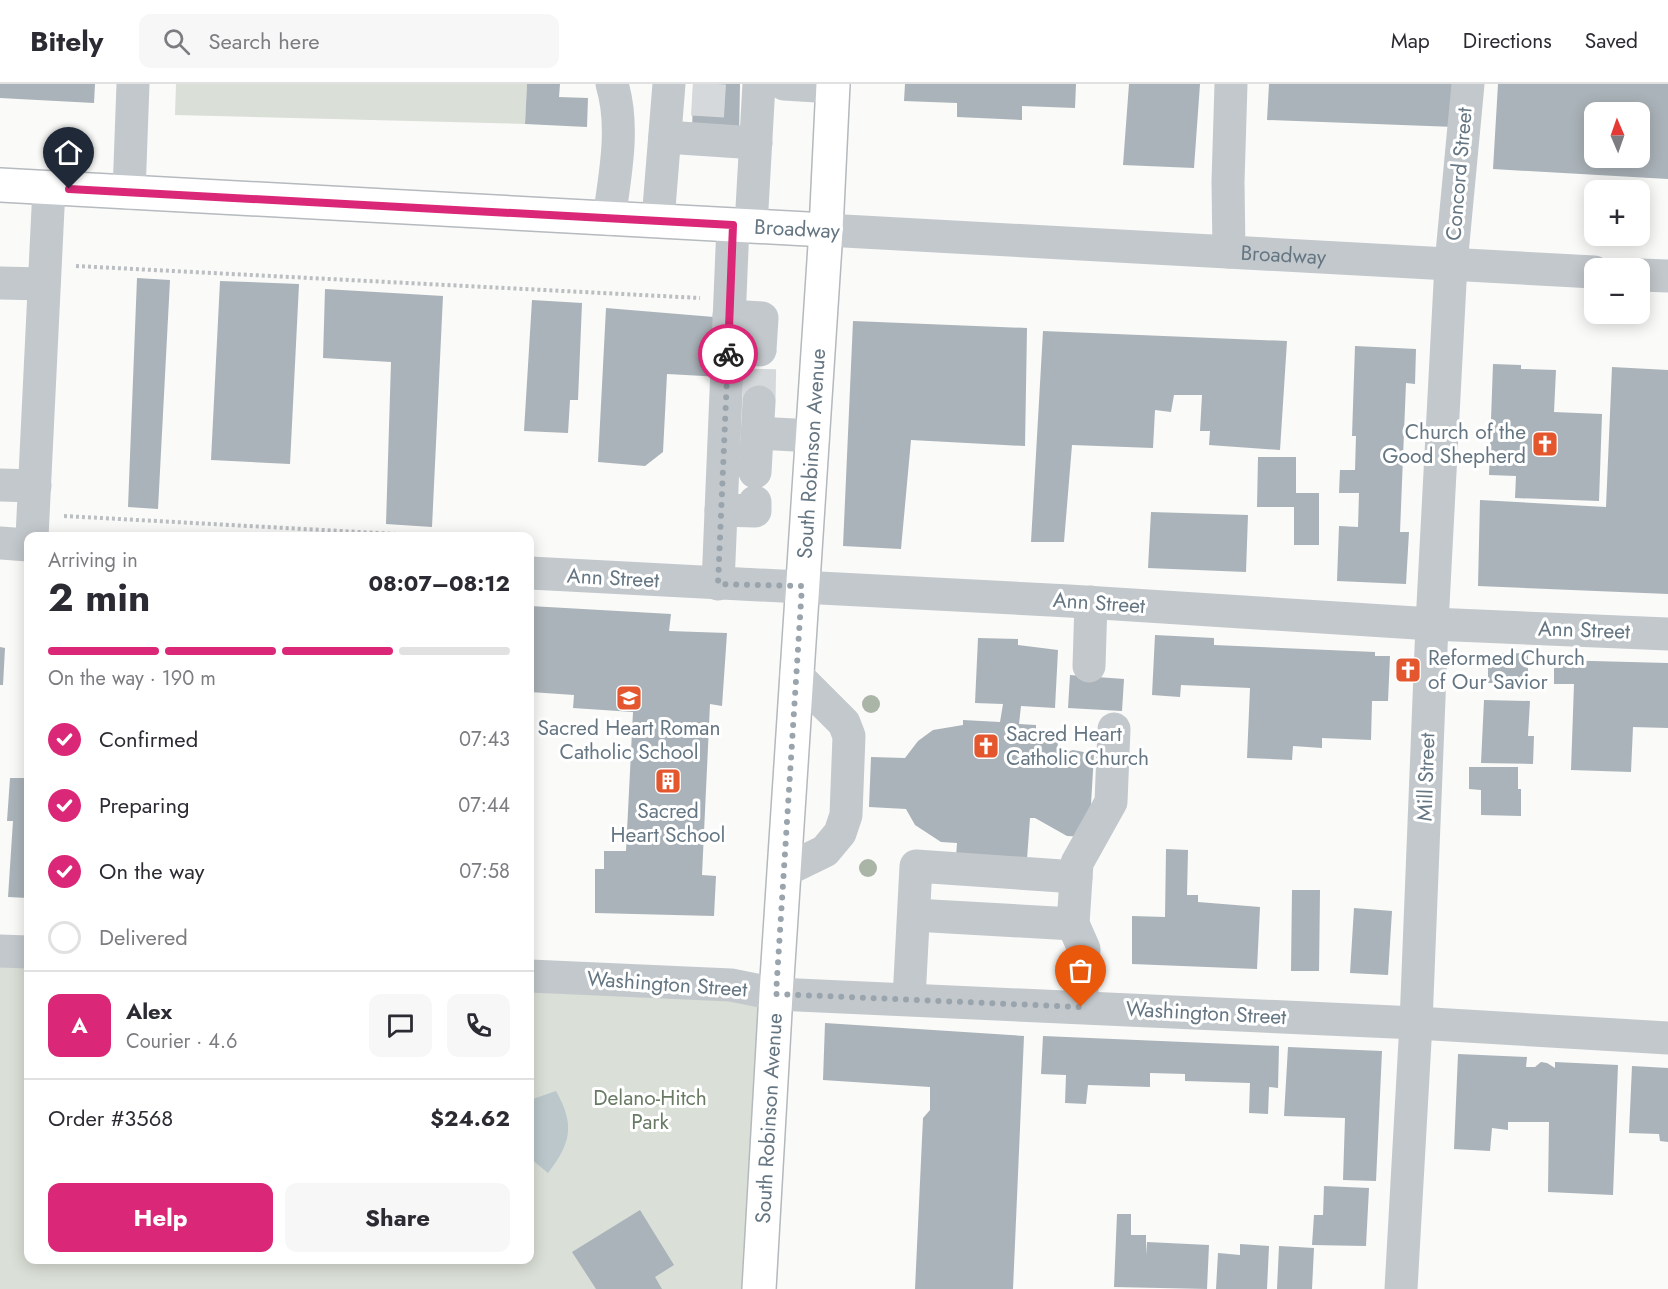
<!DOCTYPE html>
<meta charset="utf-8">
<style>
:root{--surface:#fff;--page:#f7f7f7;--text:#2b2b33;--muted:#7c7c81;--line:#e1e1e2;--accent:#db2777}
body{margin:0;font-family:Jost,sans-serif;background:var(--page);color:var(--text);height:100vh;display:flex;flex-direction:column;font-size:22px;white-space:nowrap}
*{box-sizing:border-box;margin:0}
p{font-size:20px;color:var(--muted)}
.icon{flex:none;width:33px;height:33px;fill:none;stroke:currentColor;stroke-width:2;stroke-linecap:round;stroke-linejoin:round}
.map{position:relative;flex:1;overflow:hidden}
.sheet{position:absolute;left:24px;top:448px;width:510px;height:732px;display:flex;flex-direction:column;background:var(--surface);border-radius:12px;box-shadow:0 3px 15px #0003}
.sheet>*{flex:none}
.needle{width:39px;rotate:358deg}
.tools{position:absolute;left:1584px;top:18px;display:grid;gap:12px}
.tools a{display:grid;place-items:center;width:66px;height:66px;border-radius:12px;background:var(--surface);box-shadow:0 3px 15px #0003;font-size:30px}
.pin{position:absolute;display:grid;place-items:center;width:51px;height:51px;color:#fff;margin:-62px -26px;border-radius:50% 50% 50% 0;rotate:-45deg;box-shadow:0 0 6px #0007}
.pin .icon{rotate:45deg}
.courier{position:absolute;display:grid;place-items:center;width:60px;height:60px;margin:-30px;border:4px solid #db2777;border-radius:50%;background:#fff;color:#222;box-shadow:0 2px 8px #0007}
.headline em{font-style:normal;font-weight:700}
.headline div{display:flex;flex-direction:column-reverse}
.headline{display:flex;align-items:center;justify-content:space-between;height:102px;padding:0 24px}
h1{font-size:39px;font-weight:700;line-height:45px}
.bar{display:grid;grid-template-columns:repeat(4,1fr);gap:9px 6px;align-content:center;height:72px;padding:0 24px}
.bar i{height:8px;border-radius:4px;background:var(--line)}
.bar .current{background:var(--accent)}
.bar p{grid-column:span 4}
.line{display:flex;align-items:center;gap:15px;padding:0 24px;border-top:2px solid var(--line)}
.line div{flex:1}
.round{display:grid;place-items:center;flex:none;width:63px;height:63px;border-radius:12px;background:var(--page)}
ol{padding:0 24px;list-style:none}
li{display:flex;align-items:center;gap:18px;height:66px}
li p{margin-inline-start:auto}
li .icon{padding:6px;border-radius:50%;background:var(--accent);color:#fff;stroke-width:4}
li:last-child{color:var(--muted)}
li i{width:33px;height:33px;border:3px solid var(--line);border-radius:50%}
.cta{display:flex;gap:12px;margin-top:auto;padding:12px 24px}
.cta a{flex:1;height:69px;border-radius:12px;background:var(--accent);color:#fff;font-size:24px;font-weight:700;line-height:69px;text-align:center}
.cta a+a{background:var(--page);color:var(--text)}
header{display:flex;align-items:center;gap:36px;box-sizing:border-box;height:84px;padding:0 30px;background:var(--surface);border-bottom:2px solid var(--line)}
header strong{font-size:28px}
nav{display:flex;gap:33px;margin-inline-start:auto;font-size:21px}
.search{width:420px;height:54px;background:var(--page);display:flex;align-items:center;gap:15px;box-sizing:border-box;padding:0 21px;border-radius:12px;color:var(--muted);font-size:22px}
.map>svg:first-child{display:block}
.green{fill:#dadfd7}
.water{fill:#bbc7cb}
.building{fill:#aab3b9;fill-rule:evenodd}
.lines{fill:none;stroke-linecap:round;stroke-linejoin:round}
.minor-tunnel{stroke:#d5d9db;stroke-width:33;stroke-dasharray:33 16;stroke-linecap:butt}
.major-casing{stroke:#b5babe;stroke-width:36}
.highway-casing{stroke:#b4b9bd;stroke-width:36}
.path{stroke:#bbbfc2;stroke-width:4;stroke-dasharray:3 3;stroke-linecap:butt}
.minor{stroke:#c3c8cc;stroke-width:33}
.major{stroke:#fff;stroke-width:33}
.highway{stroke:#fff;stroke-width:33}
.tree{fill:#aab4a7}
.done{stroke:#99a4ac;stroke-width:6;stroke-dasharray:0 10.8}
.route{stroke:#db2777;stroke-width:8}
.labels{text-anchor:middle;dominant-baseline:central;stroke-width:6;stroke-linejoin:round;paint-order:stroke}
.street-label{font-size:21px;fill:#657683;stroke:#fff}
.poi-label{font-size:21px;fill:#657683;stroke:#fff;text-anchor:start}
.park-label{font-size:21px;fill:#687a64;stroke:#fff}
</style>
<header>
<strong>Bitely</strong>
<div class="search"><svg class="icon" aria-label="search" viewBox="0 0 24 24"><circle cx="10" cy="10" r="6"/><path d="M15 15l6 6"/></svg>Search here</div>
<nav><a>Map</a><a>Directions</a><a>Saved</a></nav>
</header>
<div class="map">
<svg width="1668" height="1205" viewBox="0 0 1668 1205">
<rect width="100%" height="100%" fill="#fafaf8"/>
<path class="green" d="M176 0H527L525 40 175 31Z
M0 869 28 870V1176H530V897L776 910 762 1205H0Z"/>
<path class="water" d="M556 1007C575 1041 571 1059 548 1089L530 1074V1016Z"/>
<path class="building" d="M0 0H95L94 19 0 14Z
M527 0H560L559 13 588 14 587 43 525 40Z
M693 0H740L739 54 692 53Z
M905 0H1076L1075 24 1022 22V36L957 33V19L904 17Z
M1129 0H1200L1194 84 1123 81Z
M1269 0H1458L1455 43 1267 36Z
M1498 0H1668V95L1493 85ZM1594 28H1640V74H1594Z
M137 194 170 196 158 425 128 423Z
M220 197 299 200 290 380 211 376Z
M325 205 443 212 432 443 386 440 391 278 323 274Z
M532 216 582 219 578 316H570L568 349 524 347Z
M606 224 726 234 722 293 667 290 663 368 645 382 598 378Z
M853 237 1027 244 1025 362 911 356 901 465 843 462Z
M1043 247 1287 257 1280 366 1209 361 1210 347H1200L1202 311H1174L1171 328 1155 326 1153 364 1072 361 1064 458H1031Z
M1355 262 1416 265 1415 300 1406 299 1400 448H1409L1406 500 1337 497 1339 442 1358 443 1359 409H1339L1340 386H1355L1356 352H1352Z
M1493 280 1521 281V285L1556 286 1554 328 1602 330 1599 417 1515 414 1516 392 1489 391Z
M1612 283 1668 286V510L1478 502 1480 416 1606 423Z
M1258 373H1296V409H1319V461H1294V423H1257Z
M1151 428 1248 431 1246 488 1148 484Z
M530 522 671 530 669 547 727 549 722 622 710 620 702 791 716 792 714 832 595 829V785H604V767H626L633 628 573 624 574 611 530 608Z
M1155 551 1214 554V561L1375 568V572H1390L1388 617H1372L1371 656 1322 654V664L1293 662 1292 676 1247 674 1250 604 1181 601 1180 613 1152 611Z
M978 554 1018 555V561L1058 566 1055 624 1021 622 1019 640 1036 641V646H1059L1057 671 1073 666 1094 670 1089 753 1067 752 1035 734H1030L1027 775 956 773 957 759 941 758 915 741 906 725 869 723 871 673 905 674 918 657 933 646 963 641V636L1000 638 1003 620 975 619Z
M0 563 5 564 3 601H0Z
M1528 569V599H1488V570Z
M1554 576 1668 579V644L1633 643 1631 688 1571 686 1574 600H1554Z
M1070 591 1124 595 1122 627 1068 624Z
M1484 616 1530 617 1528 652H1534L1533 680 1481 679Z
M1469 683H1518V705H1521V732L1481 731V706L1469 705Z
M10 694H28V814L8 813 13 737H7Z
M1166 765 1188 766 1187 811H1198V818L1260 823 1257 885 1132 880V832L1165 833Z
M1292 806H1320L1319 887H1291Z
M1354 824 1392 827 1388 891 1350 889Z
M825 939 1024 952 1013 1205H915L923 1034 930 1026V1003L823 996Z
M1043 952 1279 962 1278 1004 1269 1003 1268 1030 1249 1029 1250 999 1185 997V990L1150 989V1003L1088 1001 1086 1020 1065 1019 1066 991 1041 990Z
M1288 963 1382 967 1376 1097 1343 1096 1345 1034 1284 1032Z
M1458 970 1527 973 1526 983H1535L1541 978 1547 979 1555 984V978L1618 981 1613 1111 1548 1108 1549 1038H1508V1046L1492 1044 1490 1067 1454 1065Z
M1632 982 1668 984V1058L1660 1057 1659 1050 1629 1049Z
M1324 1102 1369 1104 1366 1162 1312 1161 1314 1131H1323Z
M640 1126 674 1181 655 1193 662 1205H596L572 1168Z
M1117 1130H1131V1151H1146V1171L1147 1158 1209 1161 1207 1205 1114 1203Z
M1240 1160 1269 1162 1267 1205H1216L1218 1169 1240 1171Z
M1279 1162 1314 1164 1312 1205H1277Z"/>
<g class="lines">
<path class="minor-tunnel" d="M692 15 740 18
M759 318 760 266"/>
<defs>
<path id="major" d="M0 101 826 146"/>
<g id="highway">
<path id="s2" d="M759 1205 776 910 826 146 833 0"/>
</g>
</defs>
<use href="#major" class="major-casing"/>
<use href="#highway" class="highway-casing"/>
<path class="path" d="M76 182 700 214
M64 432 452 453"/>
<g class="minor">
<path d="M784 0 833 3"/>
<path d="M665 53 756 59"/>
<path d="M129 109 133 0"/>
<path d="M609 135C615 91 625 43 612 0"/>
<path d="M658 136 669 0"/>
<path d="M751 142 759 0"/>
<path id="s1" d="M826 146 1594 188"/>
<path d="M1229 168 1228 98 1231 0"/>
<path d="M1640 191 1668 192"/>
<path d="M0 199 44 200"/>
<path d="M729 232 762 234 760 266"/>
<path d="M757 349 813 352"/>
<path d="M755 388 759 318"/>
<path d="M0 401 35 402"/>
<path d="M721 426 755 427V418"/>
<path d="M32 453 49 104"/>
<path d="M0 459 28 461"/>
<path d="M530 489 1069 517 1432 540 1668 550"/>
<path d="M718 500 733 141"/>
<path d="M1089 582 1091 518"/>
<path d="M784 787 825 767 840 749 846 731 849 652 844 639 796 591"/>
<path d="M914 831 1073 840"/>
<path d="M0 867 28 868"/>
<path d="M530 892 731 901 776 910 1416 939 1668 954"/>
<path d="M909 915 916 782 1076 793"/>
<path d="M1081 923 1084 865 1073 840 1077 779 1111 718 1114 645"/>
<path d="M1401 1205 1416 939 1432 540 1451 180 1468 0"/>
</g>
<use href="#major" class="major"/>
<use href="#highway" class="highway"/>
</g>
<g class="tree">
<circle cx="871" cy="620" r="9"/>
<circle cx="868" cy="784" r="9"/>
</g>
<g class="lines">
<path class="done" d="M728 270 718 500 802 502 776 910 1081 923"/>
<path class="route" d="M69 105 733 141 728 270"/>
</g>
<defs>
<symbol id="church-square" viewBox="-11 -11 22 22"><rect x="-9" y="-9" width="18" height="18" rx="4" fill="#e4572e" stroke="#fff"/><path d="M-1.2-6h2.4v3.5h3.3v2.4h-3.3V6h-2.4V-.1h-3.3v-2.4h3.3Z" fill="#fff"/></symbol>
<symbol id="school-square" viewBox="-11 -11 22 22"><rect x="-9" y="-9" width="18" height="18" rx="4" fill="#e4572e" stroke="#fff"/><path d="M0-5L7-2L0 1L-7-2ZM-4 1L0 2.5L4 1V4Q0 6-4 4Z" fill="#fff"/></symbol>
<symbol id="building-square" viewBox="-11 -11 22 22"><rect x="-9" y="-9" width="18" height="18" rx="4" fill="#e4572e" stroke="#fff"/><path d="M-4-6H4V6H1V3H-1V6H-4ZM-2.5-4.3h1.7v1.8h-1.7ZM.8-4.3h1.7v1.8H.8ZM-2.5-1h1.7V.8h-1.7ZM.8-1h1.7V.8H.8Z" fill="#fff"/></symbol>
</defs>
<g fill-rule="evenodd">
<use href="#church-square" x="1530" y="345" width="30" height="30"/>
<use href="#church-square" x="1393" y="571" width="30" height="30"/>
<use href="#school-square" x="614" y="599" width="30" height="30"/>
<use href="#church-square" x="971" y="647" width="30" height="30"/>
<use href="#building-square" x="653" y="682" width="30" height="30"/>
</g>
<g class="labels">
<g class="street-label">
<text transform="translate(1459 90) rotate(-85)">Concord Street</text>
<text transform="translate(797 145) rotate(3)">Broadway</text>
<text stroke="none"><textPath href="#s1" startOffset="458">Broadway</textPath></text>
<text stroke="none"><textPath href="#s2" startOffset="837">South Robinson Avenue</textPath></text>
<text transform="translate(613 494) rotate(3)">Ann Street</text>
<text transform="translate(1099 519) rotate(4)">Ann Street</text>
<text transform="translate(1584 546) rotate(2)">Ann Street</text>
<text transform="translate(1426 693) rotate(-88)">Mill Street</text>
<text transform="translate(667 900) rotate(4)">Washington Street</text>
<text transform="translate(1206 929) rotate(3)">Washington Street</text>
<text stroke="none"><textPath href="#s2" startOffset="171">South Robinson Avenue</textPath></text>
</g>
<g class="poi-label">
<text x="1526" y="348" text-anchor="end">Church of the<tspan x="1526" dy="24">Good Shepherd</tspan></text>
<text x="1428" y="574">Reformed Church<tspan x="1428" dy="24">of Our Savior</tspan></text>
<text x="629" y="644" text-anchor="middle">Sacred Heart Roman<tspan x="629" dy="24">Catholic School</tspan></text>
<text x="1006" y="650">Sacred Heart<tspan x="1006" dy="24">Catholic Church</tspan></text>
<text x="668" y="727" text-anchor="middle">Sacred<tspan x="668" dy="24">Heart School</tspan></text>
</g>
<g class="park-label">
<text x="650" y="1014">Delano-Hitch<tspan x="650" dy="24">Park</tspan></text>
</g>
</g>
</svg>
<div class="tools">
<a><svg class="needle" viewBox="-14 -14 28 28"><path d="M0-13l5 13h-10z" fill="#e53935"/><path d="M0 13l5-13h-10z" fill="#7c7c81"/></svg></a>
<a>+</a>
<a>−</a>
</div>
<div class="pin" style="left:1081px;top:923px;background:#ea580c"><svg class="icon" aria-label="bag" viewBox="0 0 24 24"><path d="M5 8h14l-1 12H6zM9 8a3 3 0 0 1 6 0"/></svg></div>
<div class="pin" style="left:69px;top:105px;background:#1f2937"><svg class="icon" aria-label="home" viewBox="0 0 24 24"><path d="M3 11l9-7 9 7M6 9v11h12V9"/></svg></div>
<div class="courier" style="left:728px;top:270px"><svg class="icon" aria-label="bike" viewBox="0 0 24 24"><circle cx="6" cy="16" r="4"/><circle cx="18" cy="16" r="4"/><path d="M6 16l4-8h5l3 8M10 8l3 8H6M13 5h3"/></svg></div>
<section class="sheet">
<div class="headline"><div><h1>2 min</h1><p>Arriving in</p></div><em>08:07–08:12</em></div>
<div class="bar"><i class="current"></i><i class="current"></i><i class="current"></i><i></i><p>On the way · 190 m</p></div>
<ol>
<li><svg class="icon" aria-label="check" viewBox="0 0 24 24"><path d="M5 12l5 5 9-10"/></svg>Confirmed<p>07:43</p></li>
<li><svg class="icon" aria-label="check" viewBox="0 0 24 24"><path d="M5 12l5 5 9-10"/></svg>Preparing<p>07:44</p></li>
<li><svg class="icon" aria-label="check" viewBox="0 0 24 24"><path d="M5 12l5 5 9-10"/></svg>On the way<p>07:58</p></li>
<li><i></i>Delivered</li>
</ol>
<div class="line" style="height:108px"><b class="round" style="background:var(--accent);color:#fff">A</b><div><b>Alex</b><p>Courier · 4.6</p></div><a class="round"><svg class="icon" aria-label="chat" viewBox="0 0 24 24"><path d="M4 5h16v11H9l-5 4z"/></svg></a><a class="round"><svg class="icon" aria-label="phone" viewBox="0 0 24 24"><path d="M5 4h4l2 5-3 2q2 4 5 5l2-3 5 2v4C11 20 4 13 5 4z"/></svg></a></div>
<div class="line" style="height:78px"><div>Order #3568</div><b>$24.62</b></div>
<div class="cta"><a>Help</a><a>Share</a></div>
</section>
</div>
